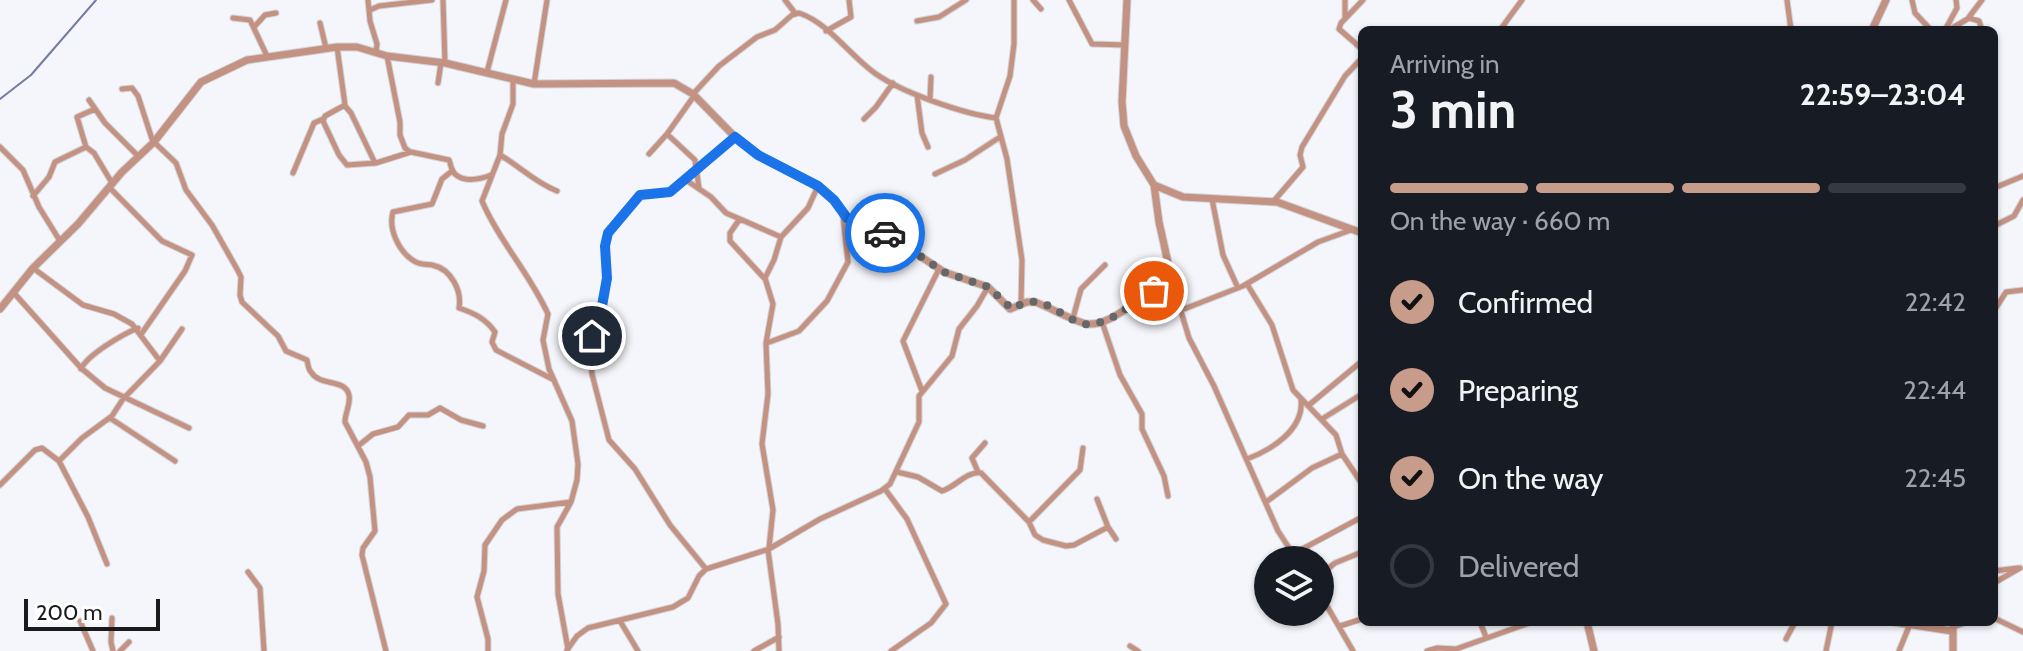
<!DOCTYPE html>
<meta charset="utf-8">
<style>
:root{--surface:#171b24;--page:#242831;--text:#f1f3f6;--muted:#9ea1a6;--line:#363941;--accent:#c89c8a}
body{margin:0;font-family:Cabin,sans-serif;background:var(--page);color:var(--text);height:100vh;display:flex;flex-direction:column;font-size:30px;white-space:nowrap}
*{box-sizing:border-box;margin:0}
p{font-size:26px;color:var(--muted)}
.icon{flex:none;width:44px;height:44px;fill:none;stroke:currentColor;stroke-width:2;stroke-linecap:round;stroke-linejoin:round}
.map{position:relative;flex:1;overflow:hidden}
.panel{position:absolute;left:1358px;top:26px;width:640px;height:600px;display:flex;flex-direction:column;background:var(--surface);border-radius:12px;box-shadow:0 2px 6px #0004}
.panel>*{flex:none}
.tools{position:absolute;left:1254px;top:546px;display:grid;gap:16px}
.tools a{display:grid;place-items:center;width:80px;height:80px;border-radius:50%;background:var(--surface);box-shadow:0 2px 6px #0004;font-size:40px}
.scale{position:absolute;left:24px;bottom:20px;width:136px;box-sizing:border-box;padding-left:8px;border:4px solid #191a1b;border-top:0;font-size:22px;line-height:28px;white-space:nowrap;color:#191a1b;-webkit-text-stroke:6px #fff;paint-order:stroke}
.pin{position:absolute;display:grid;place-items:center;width:68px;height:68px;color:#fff;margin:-34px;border:4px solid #fff;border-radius:50%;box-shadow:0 2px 8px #0007}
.courier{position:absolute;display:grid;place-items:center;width:80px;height:80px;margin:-40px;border:6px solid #1a73e8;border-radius:50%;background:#fff;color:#222;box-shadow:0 2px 10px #0007}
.summary em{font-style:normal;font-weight:700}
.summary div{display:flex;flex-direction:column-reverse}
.summary{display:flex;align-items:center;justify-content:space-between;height:136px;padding:0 32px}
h1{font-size:52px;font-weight:700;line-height:60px}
.bar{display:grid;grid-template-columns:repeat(4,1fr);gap:12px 8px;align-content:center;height:96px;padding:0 32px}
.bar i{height:10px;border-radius:6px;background:var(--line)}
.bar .current{background:var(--accent)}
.bar p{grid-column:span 4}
ol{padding:0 32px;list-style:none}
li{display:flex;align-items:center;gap:24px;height:88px}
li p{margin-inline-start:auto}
li .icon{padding:8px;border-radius:50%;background:var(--accent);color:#111;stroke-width:4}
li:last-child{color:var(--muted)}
li i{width:44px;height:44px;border:4px solid var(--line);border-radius:50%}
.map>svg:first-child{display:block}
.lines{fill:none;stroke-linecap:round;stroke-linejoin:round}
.stream{stroke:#737ba3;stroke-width:2}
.minor-casing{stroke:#d2d3d7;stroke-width:7}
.tertiary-casing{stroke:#d2d3d7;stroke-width:9}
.minor{stroke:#c49282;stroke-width:5}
.tertiary{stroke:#c49282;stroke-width:7}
.done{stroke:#666769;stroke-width:8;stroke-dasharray:0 14.4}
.route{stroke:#1a73e8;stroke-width:10}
</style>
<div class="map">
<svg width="2023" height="651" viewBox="0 0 2023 651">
<rect width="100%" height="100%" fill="#f5f6fb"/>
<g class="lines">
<path class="stream" d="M0 99 31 75 96 0"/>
<defs>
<path id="minor" d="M368 0 370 21 377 44 376 52
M443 0 445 63
M785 0 795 13
M1014 0V44L1010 76 996 118 1007 159 1022 260 1021 305
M1033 0 1041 9
M1069 0 1092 44 1125 45
M1345 0V17
M1787 0 1791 30
M1912 0 1915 13 1931 30
M370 10 379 6 432 0
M1969 17 1982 0
M233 18 250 20 267 56
M917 21 939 17 966 0
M320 23 326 48
M255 26 265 15 276 13
M1500 30 1522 0
M1945 30 1957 8 1956 0
M1949 30 1969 18 1979 21 1982 30
M826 31 851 17 849 0
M337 47 345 105 325 116 323 121 339 155 347 165 376 163 411 152 449 160C451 165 451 170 455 174 464 183 481 179 491 175
M1362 49 1339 29 1341 23 1363 0
M387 56 400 122V135L405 148 410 152
M487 72 506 0
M513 80V104L502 134 500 155 482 201C499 241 530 274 548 314L543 340 549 369 572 421 578 464 577 480 571 502 557 527 558 594 568 649
M438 83 441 63
M534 84 547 0
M122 89 132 88 138 96 153 142
M693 94 719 66 757 37 775 30 792 15 799 13C829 23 850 56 876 74 903 93 964 114 996 118
M917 95 922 133 928 147
M930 99 931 77
M89 100 105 123 138 156
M345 106 351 113 375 163
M864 119 876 107 893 83
M667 134 695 160 699 188
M154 142 176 163 186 190 212 225 237 269 241 277 240 295 242 302 278 336 286 351 307 360C308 364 308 369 311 372 320 387 345 378 349 395 351 405 345 412 345 422L366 462 370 477 375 531 363 548 362 555 386 651
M0 147 23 170 39 207 60 241
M86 147 77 117 95 109
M649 154 667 134 694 96
M500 155C521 167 534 182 557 191
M452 171 442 179 432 204 393 212C388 229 399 252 414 261 420 265 426 264 432 265 452 269 462 292 459 308 474 313 486 319 495 332L492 342 496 350 554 380
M293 173 314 123 323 119
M935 174 965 160 1000 137
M686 180 711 197 726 213 781 237
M109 187 162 241 192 255 185 271 142 333
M1994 188 2023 176
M33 196 49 177 55 162 86 147 94 153 112 183
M1212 199 1223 255 1238 288
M1273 202 1303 167 1300 155 1302 147 1345 76 1362 58
M739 220 730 233V241L764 278
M1994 226 2014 216 2023 200
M33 268 83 305 114 314 132 324 160 361
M1247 284 1272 325 1293 390 1336 435 1342 454 1362 484
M1173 285 1189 338 1214 386 1278 531 1297 560
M14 293 81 368 105 388 189 428
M1179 311 1243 286 1318 242 1351 230
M1994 311 2006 292 2023 290
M1073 318 1081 289 1105 265
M1102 322 1120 375 1142 414V429L1164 476 1168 496
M767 343 799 331 827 301 848 262 843 216
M81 369C87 355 123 334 138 328
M922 391 903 341 939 269
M1309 405 1362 361
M110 418 175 461
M1322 419 1362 394
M358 446 373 434 398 427 409 415H428L440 408 461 420 483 426
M1247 459C1271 450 1304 430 1301 400
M59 461 82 438 112 416 123 399 160 361 182 329
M897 472 918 477 942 491C956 487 966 471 981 473L1029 522 1035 535 1043 540 1066 546 1074 545 1108 527
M978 472 972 458 985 443
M0 485 35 450 42 448 59 461 88 517 107 564
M885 489 907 519 946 604 931 623 891 651
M1097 499 1108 527 1116 539
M1266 502 1312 468 1342 454
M1029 522 1080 470 1083 448
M769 548 773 510 762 444 768 394 766 343 773 304 765 278 774 260 781 237 808 208 818 186
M768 550 778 624 779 651
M1293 554 1362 517
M706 569 670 525 635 469 609 440 592 374 590 346 607 278 605 246 608 233 640 195 670 192 735 137
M1994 571 2018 568
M248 572 260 588 264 651
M1320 575 1335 563 1362 552
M1994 583 2020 568
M1320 594 1353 651
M112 618 111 642 113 651
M1994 618 2023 632
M80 621 93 651
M620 621 638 651
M1480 622 1486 637
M1340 626 1362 619
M1953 627 1968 622
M1786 639 1795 622
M1130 646 1138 651
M567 650 577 636 588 628 673 607 688 598 699 576 706 569 769 549 820 519 881 491 890 484 919 422V396L952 356 959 329 977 306 988 287
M120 651 129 642
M488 651V639L477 597 484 571 485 545 502 520 517 509 571 502
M754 651 779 637
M1427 651 1437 648 1456 649 1532 622
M1826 651 1832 622
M1899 651 1910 624"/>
<path id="tertiary" d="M1127 0 1122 102 1124 126 1136 156 1154 185 1183 197 1277 202 1362 233
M1872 30 1886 0
M0 309 33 268 78 224 122 172 154 142 201 82 247 60 337 47H357L387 56 445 63 534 84 674 83 693 94 735 137 758 155 818 186 834 200 847 218 893 238 944 272 988 287 1010 309 1027 302H1035C1047 306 1079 324 1088 324 1115 326 1142 290 1173 285L1159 222 1154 185
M1587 622 1594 651
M1894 622 1952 631
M1953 651V622"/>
</defs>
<use href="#minor" class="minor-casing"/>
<use href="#tertiary" class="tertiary-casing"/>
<use href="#minor" class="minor"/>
<use href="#tertiary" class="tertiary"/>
</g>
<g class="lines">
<path class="done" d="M885 233 944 272 988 287 1012 309C1017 307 1023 302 1029 302 1051 298 1072 328 1093 324 1117 320 1133 301 1154 291"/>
<path class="route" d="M592 336 602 306 607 278 605 246 608 233 640 195 670 192 735 137 758 155 818 186 834 200 847 218 885 233"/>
</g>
</svg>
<div class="tools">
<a><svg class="icon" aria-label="layers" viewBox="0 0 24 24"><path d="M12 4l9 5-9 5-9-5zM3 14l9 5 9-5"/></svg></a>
</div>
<div class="scale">200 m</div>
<div class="pin" style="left:1154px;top:291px;background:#ea580c"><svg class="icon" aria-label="bag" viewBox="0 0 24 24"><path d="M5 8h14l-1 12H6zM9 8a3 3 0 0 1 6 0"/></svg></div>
<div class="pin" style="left:592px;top:336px;background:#1f2937"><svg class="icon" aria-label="home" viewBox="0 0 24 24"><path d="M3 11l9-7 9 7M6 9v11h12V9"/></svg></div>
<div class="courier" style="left:885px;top:233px"><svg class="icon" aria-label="car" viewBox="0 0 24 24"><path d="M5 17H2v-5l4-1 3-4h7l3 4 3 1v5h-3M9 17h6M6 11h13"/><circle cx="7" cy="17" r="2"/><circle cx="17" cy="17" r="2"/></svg></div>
<section class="panel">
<div class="summary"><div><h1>3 min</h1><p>Arriving in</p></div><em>22:59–23:04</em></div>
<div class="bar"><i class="current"></i><i class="current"></i><i class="current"></i><i></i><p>On the way · 660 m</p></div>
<ol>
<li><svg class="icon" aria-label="check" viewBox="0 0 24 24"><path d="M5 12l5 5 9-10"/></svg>Confirmed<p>22:42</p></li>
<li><svg class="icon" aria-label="check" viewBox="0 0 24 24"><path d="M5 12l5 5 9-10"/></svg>Preparing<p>22:44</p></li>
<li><svg class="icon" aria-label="check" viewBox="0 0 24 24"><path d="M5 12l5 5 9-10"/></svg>On the way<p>22:45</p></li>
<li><i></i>Delivered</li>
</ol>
</section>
</div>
